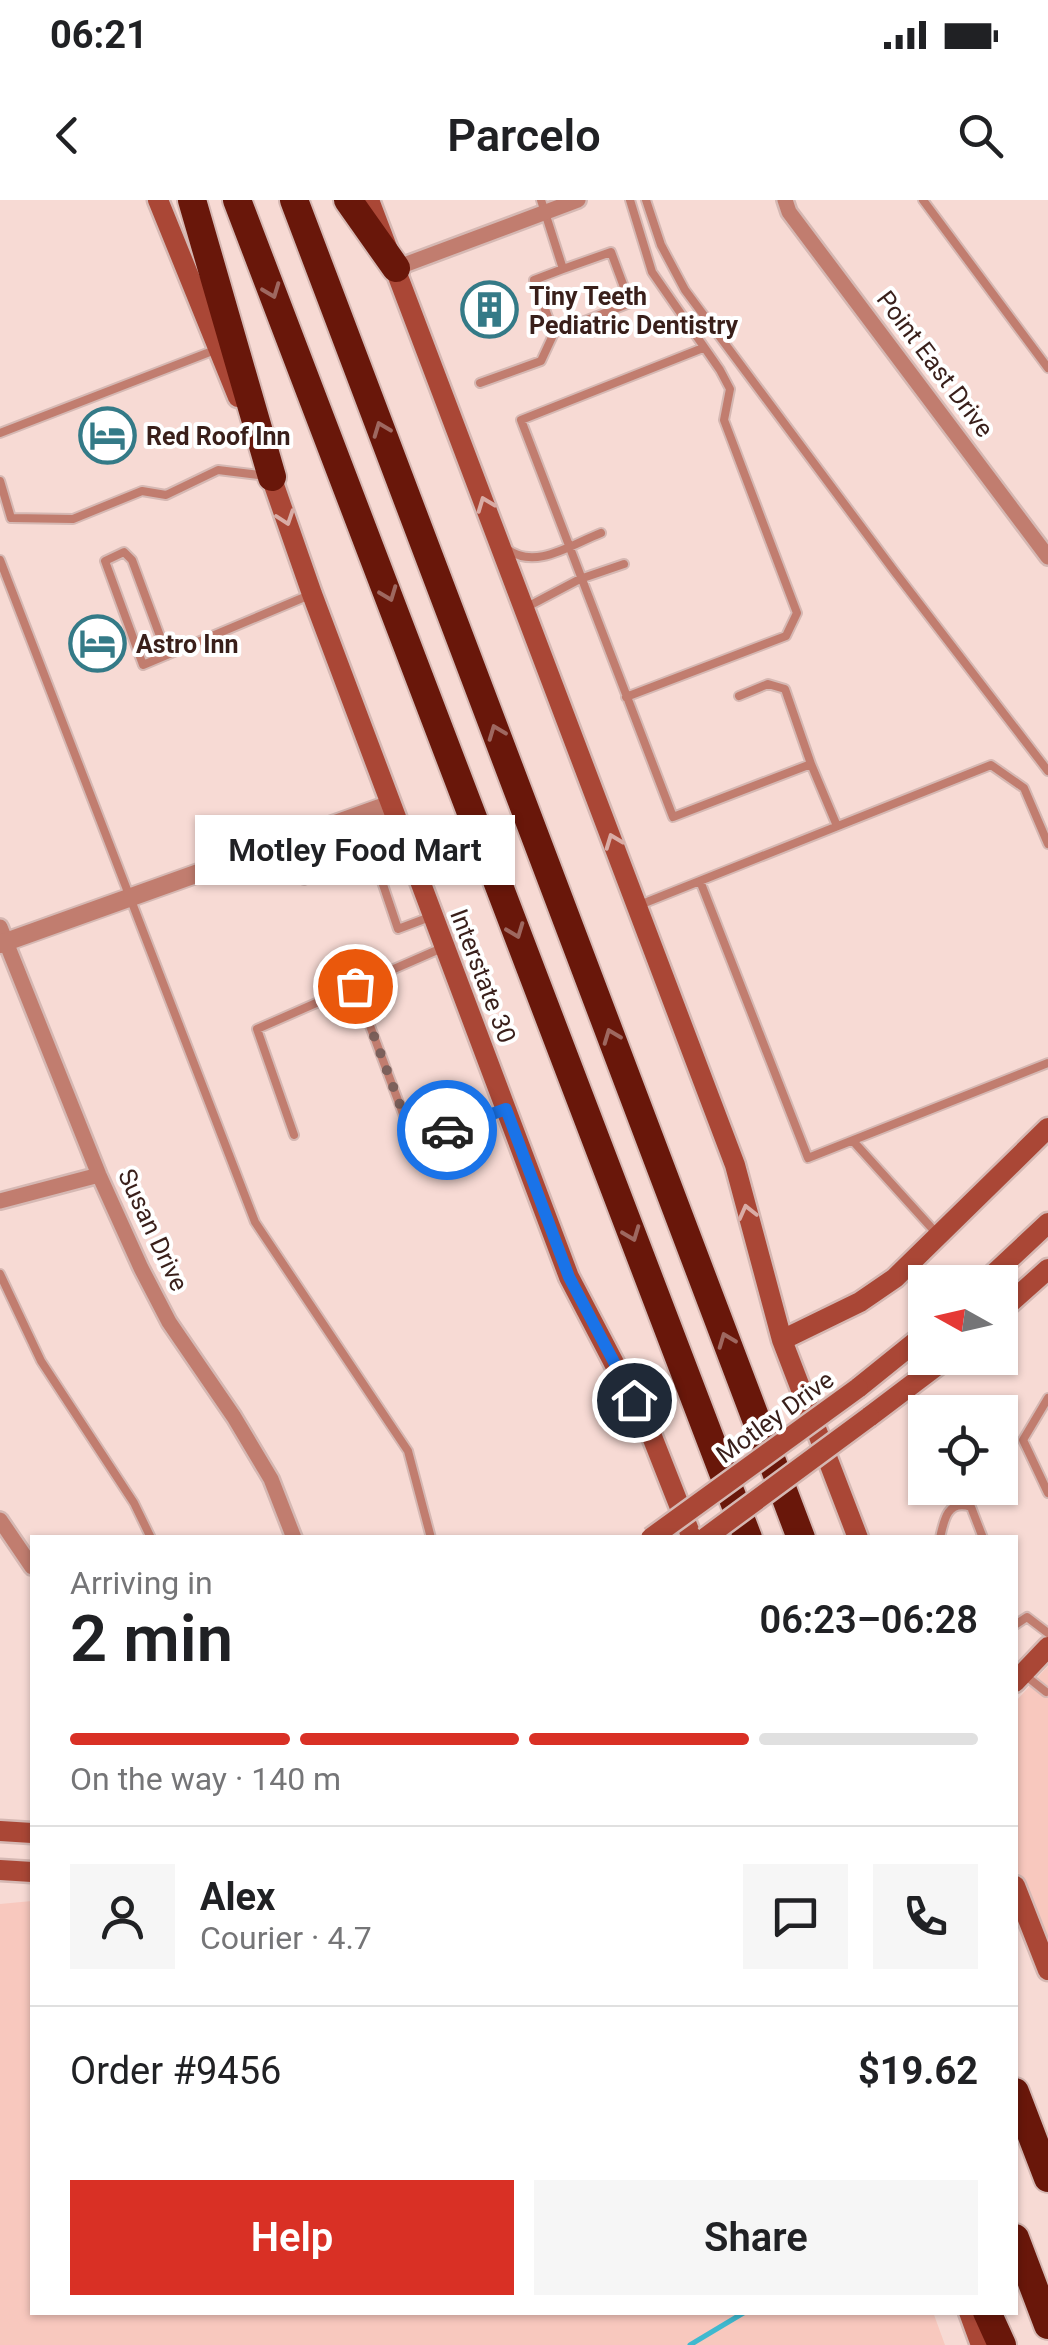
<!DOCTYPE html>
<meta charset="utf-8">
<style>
:root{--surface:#fff;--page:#f6f6f6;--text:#202124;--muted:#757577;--line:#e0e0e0;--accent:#d93025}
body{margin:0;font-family:Roboto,sans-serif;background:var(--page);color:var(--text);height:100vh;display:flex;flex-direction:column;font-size:38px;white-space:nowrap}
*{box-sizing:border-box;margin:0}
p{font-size:32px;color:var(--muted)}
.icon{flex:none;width:55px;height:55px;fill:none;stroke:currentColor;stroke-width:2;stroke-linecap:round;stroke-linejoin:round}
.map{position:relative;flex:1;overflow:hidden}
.panel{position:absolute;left:30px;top:1335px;width:988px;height:780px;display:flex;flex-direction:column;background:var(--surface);border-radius:0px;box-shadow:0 2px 8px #0004}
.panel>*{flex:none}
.needle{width:65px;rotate:278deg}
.fabs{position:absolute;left:908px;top:1065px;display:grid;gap:20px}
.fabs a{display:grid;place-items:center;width:110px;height:110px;border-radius:0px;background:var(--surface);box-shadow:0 2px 8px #0004;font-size:50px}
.pin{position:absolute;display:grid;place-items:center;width:85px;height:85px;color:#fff;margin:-42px;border:5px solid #fff;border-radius:50%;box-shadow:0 2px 10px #0007}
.courier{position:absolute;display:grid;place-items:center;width:100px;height:100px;margin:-50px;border:8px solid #1a73e8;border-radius:50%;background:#fff;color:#222;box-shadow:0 2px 12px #0007}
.bubble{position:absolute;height:70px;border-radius:0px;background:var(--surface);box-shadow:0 2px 8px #0004;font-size:32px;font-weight:600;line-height:70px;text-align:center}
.overview em{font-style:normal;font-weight:600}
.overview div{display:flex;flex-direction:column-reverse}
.overview{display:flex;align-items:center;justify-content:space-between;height:170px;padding:0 40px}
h1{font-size:65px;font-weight:600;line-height:75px}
.bar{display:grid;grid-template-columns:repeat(4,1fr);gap:15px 10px;align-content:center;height:120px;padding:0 40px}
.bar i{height:12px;border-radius:8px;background:var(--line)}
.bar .selected{background:var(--accent)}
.bar p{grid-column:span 4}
.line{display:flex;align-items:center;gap:25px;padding:0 40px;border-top:2px solid var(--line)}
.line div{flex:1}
.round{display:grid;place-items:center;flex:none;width:105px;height:105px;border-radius:0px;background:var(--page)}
.button{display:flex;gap:20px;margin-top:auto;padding:20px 40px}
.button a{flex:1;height:115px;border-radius:0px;background:var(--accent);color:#fff;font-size:40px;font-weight:600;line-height:115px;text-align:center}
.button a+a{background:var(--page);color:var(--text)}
.status{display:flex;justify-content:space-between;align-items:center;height:70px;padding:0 50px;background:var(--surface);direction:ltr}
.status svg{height:28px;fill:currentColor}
header{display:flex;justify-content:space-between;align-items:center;height:130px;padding:0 40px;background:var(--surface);font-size:45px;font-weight:600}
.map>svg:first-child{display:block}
.built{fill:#f8c8be}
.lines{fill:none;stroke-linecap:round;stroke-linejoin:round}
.stream{stroke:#3fb9cf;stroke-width:5}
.service-casing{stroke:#d5b8b3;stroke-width:12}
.minor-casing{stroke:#d5b8b3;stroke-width:20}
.tertiary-casing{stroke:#d5b8b3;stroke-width:22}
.secondary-casing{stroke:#d5b8b3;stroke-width:25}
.motorway-casing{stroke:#d5b8b3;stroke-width:32}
.service{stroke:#c17d6f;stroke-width:8}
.minor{stroke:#c17d6f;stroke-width:15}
.tertiary{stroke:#c17d6f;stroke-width:18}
.secondary{stroke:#aa4736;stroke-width:20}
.motorway{stroke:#69170a;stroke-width:28}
.secondary-bridge-casing{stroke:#d5b8b3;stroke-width:25;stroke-linecap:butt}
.secondary-bridge{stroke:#aa4736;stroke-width:20}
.oneway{stroke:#9e6860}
.oneway2{stroke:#d9aca5}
.done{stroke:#7c605b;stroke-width:10;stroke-dasharray:0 18}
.route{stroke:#1a73e8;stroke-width:12}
.labels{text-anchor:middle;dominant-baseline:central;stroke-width:8;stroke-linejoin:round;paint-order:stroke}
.poi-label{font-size:25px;font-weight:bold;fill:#391f1a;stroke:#fff;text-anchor:start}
.street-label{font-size:25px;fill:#391f1a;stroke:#fff}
</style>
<div class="status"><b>06:21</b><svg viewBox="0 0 49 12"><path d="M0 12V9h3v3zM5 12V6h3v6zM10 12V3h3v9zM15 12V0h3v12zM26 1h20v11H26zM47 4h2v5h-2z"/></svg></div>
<header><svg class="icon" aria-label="back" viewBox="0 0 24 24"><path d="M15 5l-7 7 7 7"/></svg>Parcelo<svg class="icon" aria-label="search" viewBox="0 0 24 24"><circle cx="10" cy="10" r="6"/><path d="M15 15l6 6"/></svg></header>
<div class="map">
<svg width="1048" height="2145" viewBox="0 0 1048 2145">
<rect width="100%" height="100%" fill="#f7dad4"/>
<path class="built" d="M1048 1466V1748L1015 1665V1502Z
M32 1701V2112H933L945 2145H0V1704Z"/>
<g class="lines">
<path class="stream" d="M690 2145 745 2112"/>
<defs>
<path id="service" d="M541 0 563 69 611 52 630 103 554 133 534 80 563 69
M646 0 661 45 685 90 895 372 1048 571
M923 0 1048 168
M703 148 521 220 673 617 811 564 785 489 768 484 739 496
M480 183 541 161 554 133
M0 233 215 150
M0 281 11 318 73 319 142 291 166 295 218 270 267 276
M507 349C535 371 572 344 601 333
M0 360 255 1022 408 1251 431 1338
M525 408 580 379 624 364
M167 455 132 360 124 352 105 361 143 465 312 394
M626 497 786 436 797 413 724 220 730 189 720 170 652 72 630 0
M811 564 837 626
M372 652 398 729 430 717
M350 660 402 641
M304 680 350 660 338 623
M700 681 808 958 1048 863
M637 706 991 565 1024 588 1048 644
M442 748 355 786 414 943 502 911
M294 935 257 829 355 786
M853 941 938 1035
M0 1074 41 1161 134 1303 151 1338
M1048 1198 1023 1240 1048 1293
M940 1338C944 1319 948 1299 971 1307L983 1338
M1015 1425 1027 1417 1048 1433
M1026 1476 1046 1492"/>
<path id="minor" d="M785 0 789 12 1048 357
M396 68 578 0
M0 727 99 975 141 1068 169 1122 234 1217 271 1279 294 1338
M0 1001 99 975
M0 1320 32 1367"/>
<path id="tertiary" d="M0 744 391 604"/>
<path id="secondary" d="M158 0 238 197
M369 0 735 965 782 1140 858 1338
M267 265 312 394 569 1077 651 1234 692 1338
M985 1082 1048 1023
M1000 1112 1048 1069
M782 1140 860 1102 895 1078 1048 928
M858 1188 925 1134
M869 1217 947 1158
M1015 1482 1048 1447
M0 1631 32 1633
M0 1670 32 1672
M1015 1686 1048 1770
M969 2112 981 2145"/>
<path id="motorway" d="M192 0 272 277
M237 0 748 1338
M294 0 801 1338
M348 0 396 68
M1015 1892 1048 1978
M1015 2038 1048 2125
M987 2112 1002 2145"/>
</defs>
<use href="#service" class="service-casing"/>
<use href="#minor" class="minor-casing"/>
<use href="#tertiary" class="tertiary-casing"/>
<use href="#secondary" class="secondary-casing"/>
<use href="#motorway" class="motorway-casing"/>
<use href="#service" class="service"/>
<use href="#minor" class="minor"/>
<use href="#tertiary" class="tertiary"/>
<use href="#secondary" class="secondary"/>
<use href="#motorway" class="motorway"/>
<defs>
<path id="secondary-bridge" d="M651 1338 858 1188
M705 1338 869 1217"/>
</defs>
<use href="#secondary-bridge" class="secondary-bridge-casing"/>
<use href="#secondary-bridge" class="secondary-bridge"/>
</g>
<defs><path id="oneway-chevron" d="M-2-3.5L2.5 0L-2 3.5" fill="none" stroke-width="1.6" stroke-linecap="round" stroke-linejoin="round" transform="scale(2.5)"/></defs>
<g class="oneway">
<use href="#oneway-chevron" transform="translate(272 91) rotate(69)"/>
<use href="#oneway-chevron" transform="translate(381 229) rotate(-111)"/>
<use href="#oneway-chevron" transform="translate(389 394) rotate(69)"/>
<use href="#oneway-chevron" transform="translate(496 532) rotate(-111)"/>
<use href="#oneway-chevron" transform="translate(516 731) rotate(69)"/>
<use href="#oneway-chevron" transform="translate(611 836) rotate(-111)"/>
<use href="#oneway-chevron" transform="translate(632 1034) rotate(69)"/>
<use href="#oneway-chevron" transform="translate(726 1140) rotate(-111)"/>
</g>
<g class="oneway2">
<use href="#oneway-chevron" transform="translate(485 304) rotate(-111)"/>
<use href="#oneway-chevron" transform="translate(286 318) rotate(71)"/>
<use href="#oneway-chevron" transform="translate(613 641) rotate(-111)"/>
<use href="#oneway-chevron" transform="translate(747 1012) rotate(-104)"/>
</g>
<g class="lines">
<path class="done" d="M355 786 414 942 447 930"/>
<path class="route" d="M447 930 506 909 569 1077 634 1200"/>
</g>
<defs>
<symbol id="building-ring" viewBox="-11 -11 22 22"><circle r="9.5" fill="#fff" stroke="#347a87" stroke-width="1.5"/><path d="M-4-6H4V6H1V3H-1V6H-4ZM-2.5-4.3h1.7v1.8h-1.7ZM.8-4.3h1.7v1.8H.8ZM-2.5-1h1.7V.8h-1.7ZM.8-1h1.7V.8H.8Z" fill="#347a87"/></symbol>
<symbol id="hotel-ring" viewBox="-11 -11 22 22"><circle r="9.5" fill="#fff" stroke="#347a87" stroke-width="1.5"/><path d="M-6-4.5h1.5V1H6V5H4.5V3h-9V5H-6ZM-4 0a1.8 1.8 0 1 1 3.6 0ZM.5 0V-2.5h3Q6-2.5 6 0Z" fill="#347a87"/></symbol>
</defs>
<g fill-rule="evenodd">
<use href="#building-ring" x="458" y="78" width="63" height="63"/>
<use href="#hotel-ring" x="76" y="204" width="63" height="63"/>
<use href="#hotel-ring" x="66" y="412" width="63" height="63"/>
</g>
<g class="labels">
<g class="poi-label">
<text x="529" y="96">Tiny Teeth<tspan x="529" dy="29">Pediatric Dentistry</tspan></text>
<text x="146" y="236">Red Roof Inn</text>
<text x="136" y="444">Astro Inn</text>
</g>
<g class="street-label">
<text transform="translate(935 164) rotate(53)">Point East Drive</text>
<text transform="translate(483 776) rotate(69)">Interstate 30</text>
<text transform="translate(153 1030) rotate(65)">Susan Drive</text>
<text transform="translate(775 1217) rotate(-36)">Motley Drive</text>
</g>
</g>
</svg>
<div class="fabs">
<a><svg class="needle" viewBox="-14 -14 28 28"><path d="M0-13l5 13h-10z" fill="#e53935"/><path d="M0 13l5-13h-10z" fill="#757577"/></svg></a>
<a><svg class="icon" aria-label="locate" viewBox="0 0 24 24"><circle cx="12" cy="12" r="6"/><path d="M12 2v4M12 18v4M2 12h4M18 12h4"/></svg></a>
</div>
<div class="pin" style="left:355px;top:786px;background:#ea580c"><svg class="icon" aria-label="bag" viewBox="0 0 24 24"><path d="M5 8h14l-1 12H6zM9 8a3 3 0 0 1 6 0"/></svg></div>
<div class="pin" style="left:634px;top:1200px;background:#1f2937"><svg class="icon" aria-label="home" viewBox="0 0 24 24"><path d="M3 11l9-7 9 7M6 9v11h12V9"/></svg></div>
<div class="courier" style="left:447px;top:930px"><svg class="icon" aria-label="car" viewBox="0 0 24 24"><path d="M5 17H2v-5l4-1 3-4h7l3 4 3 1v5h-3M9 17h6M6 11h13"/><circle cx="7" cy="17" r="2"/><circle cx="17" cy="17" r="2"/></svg></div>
<div class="bubble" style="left:195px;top:615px;width:320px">Motley Food Mart</div>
<section class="panel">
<div class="overview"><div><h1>2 min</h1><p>Arriving in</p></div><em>06:23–06:28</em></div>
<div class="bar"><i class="selected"></i><i class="selected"></i><i class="selected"></i><i></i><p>On the way · 140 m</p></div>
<div class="line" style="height:180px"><a class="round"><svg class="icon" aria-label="person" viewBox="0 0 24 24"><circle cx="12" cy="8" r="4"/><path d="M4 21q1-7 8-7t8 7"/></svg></a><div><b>Alex</b><p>Courier · 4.7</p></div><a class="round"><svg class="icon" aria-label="chat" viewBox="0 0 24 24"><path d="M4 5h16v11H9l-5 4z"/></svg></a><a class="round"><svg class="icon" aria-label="phone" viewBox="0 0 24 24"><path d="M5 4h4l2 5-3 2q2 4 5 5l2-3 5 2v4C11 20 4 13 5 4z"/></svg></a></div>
<div class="line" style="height:130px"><div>Order #9456</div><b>$19.62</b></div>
<div class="button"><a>Help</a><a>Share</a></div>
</section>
</div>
